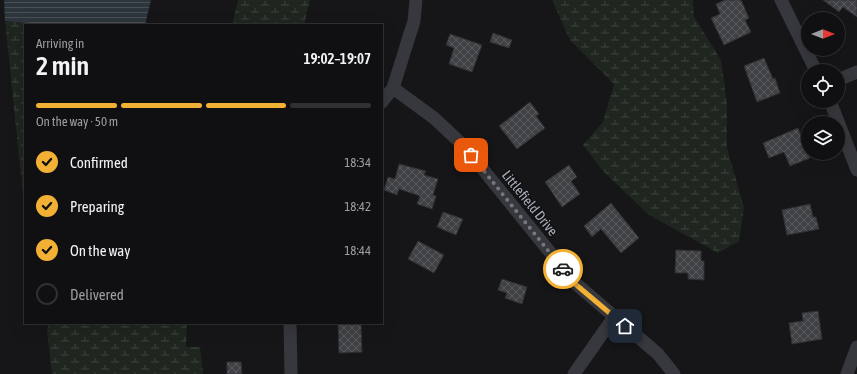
<!DOCTYPE html>
<meta charset="utf-8">
<style>
:root{--surface:#101012;--page:#19191b;--text:#f1f3f6;--muted:#9c9d9f;--line:#303032;--accent:#f2b134}
body{margin:0;font-family:"Asap Condensed",sans-serif;background:var(--page);color:var(--text);height:100vh;display:flex;flex-direction:column;font-size:15px;white-space:nowrap}
*{box-sizing:border-box;margin:0}
p{font-size:13px;color:var(--muted)}
.icon{flex:none;width:22px;height:22px;fill:none;stroke:currentColor;stroke-width:2;stroke-linecap:round;stroke-linejoin:round}
.map{position:relative;flex:1;overflow:hidden}
.side{position:absolute;left:24px;top:24px;width:359px;height:300px;display:flex;flex-direction:column;background:var(--surface);border-radius:0px;box-shadow:0 4px 16px #0002,0 0 0 1px var(--line)}
.side>*{flex:none}
.needle{width:26px;rotate:90deg}
.buttons{position:absolute;left:801px;top:12px;display:grid;gap:8px}
.buttons a{display:grid;place-items:center;width:44px;height:44px;border-radius:50%;background:var(--surface);box-shadow:0 4px 16px #0002,0 0 0 1px var(--line);font-size:20px}
.pin{position:absolute;display:grid;place-items:center;width:34px;height:34px;color:#fff;margin:-17px;border-radius:8px;box-shadow:0 2px 6px #0006}
.courier{position:absolute;display:grid;place-items:center;width:40px;height:40px;margin:-20px;border:3px solid #f2b134;border-radius:50%;background:#fff;color:#222;box-shadow:0 1px 5px #0007}
.head em{font-style:normal;font-weight:600}
.head div{display:flex;flex-direction:column-reverse}
.head{display:flex;align-items:center;justify-content:space-between;height:68px;padding:0 12px}
h1{font-size:26px;font-weight:600;line-height:30px}
.bar{display:grid;grid-template-columns:repeat(4,1fr);gap:6px 4px;align-content:center;height:48px;padding:0 12px}
.bar i{height:5px;border-radius:3px;background:var(--line)}
.bar .current{background:var(--accent)}
.bar p{grid-column:span 4}
ol{padding:0 12px;list-style:none}
li{display:flex;align-items:center;gap:12px;height:44px}
li p{margin-inline-start:auto}
li .icon{padding:4px;border-radius:50%;background:var(--accent);color:#111;stroke-width:4}
li:last-child{color:var(--muted)}
li i{width:22px;height:22px;border:2px solid var(--line);border-radius:50%}
.map>svg:first-child{display:block}
.wetland{fill:url(#wetland-marsh)}
.water{fill:url(#water-rules)}
.building{fill:url(#building-cross-hatch);stroke:#303034}
.lines{fill:none;stroke-linecap:round;stroke-linejoin:round}
.minor{stroke:#37383d;stroke-width:13}
.done{stroke:#757880;stroke-width:4;stroke-dasharray:0 7.2}
.route{stroke:#f2b134;stroke-width:5}
.labels{text-anchor:middle;dominant-baseline:central;stroke-width:3;stroke-linejoin:round;paint-order:stroke}
.street-label{font-size:14px;fill:#a8adb8;stroke:#111113}
</style>
<div class="map">
<svg width="857" height="374" viewBox="0 0 857 374">
<defs>
<pattern id="wetland-marsh" width="20" height="14" patternUnits="userSpaceOnUse"><rect width="20" height="14" fill="#1e261f"/><path d="M1 5h8M5 5V1M11 12h8M15 12V8" fill="none" stroke="#3c433d"/></pattern>
<pattern id="water-rules" width="6" height="5" patternUnits="userSpaceOnUse"><rect width="6" height="5" fill="#2c353c"/><path d="M0 2.5h6" fill="none" stroke="#485056"/></pattern>
<pattern id="building-cross-hatch" width="8" height="8" patternUnits="userSpaceOnUse"><rect width="8" height="8" fill="#404145"/><path d="M0 0l8 8M0 8l8-8" fill="none" stroke="#595a5e"/></pattern>
</defs>
<rect width="100%" height="100%" fill="#161618"/>
<path class="wetland" d="M238 0H310L304 25H232Z
M552 0H693L694 17 721 60 727 104V148L744 208 739 241 718 253 649 215 604 172 583 145 603 122 614 84 570 40Z
M5 21 57 25H25V214Z
M49 323H187L186 347H200L203 374H52L47 330Z"/>
<path class="water" d="M4 0H151L145 25H57L5 21Z"/>
<path class="building" d="M725 0H741L749 18 745 20 751 32 724 45 711 18 720 14 716 4Z
M823 0H857V17L843 7 839 12Z
M493 33 512 40 509 48 490 42Z
M450 34 482 45 472 72 449 64 454 48 446 45Z
M764 58 773 79 775 78 780 93 757 102 744 66Z
M530 102 539 114 536 116 545 128 517 149 499 126Z
M798 128 810 158 790 166 784 152 769 158 763 143Z
M399 164 426 171 424 175 438 179 433 195 436 196 432 209 417 204 420 196 399 189 397 195 384 190 388 177 395 179Z
M569 165 577 177 571 181 580 194 562 207 545 182Z
M611 203 639 238 621 253 601 229 592 237 584 226Z
M810 204 813 217H816L819 229 787 235 782 210Z
M443 212 463 219 456 235 437 227Z
M418 241 444 255 434 273 408 259Z
M676 250 701 251V261H704V280L688 279V273H675Z
M502 279 527 287 522 304 505 298 507 293 498 290Z
M818 311 822 339 792 344 789 323 803 321 802 313Z
M338 323H361L362 352 339 353Z
M227 362H241L242 374H227Z"/>
<g class="lines">
<path class="minor" d="M781 0 816 71
M838 80 857 72
M393 88 434 118 464 146 575 283 658 354 674 374
M830 101 857 170
M382 102 393 88 414 21 416 0
M290 323 291 374
M574 374 614 317
M847 374 857 347"/>
</g>
<g class="lines">
<path class="done" d="M471 155 563 269"/>
<path class="route" d="M563 269 574 283 625 326"/>
</g>
<g class="labels">
<g class="street-label">
<text transform="translate(530 203) rotate(51)">Littlefield Drive</text>
</g>
</g>
</svg>
<div class="buttons">
<a><svg class="needle" viewBox="-14 -14 28 28"><path d="M0-13l5 13h-10z" fill="#e53935"/><path d="M0 13l5-13h-10z" fill="#9c9d9f"/></svg></a>
<a><svg class="icon" aria-label="locate" viewBox="0 0 24 24"><circle cx="12" cy="12" r="6"/><path d="M12 2v4M12 18v4M2 12h4M18 12h4"/></svg></a>
<a><svg class="icon" aria-label="layers" viewBox="0 0 24 24"><path d="M12 4l9 5-9 5-9-5zM3 14l9 5 9-5"/></svg></a>
</div>
<div class="pin" style="left:471px;top:155px;background:#ea580c"><svg class="icon" aria-label="bag" viewBox="0 0 24 24"><path d="M5 8h14l-1 12H6zM9 8a3 3 0 0 1 6 0"/></svg></div>
<div class="pin" style="left:625px;top:326px;background:#1f2937"><svg class="icon" aria-label="home" viewBox="0 0 24 24"><path d="M3 11l9-7 9 7M6 9v11h12V9"/></svg></div>
<div class="courier" style="left:563px;top:269px"><svg class="icon" aria-label="car" viewBox="0 0 24 24"><path d="M5 17H2v-5l4-1 3-4h7l3 4 3 1v5h-3M9 17h6M6 11h13"/><circle cx="7" cy="17" r="2"/><circle cx="17" cy="17" r="2"/></svg></div>
<section class="side">
<div class="head"><div><h1>2 min</h1><p>Arriving in</p></div><em>19:02–19:07</em></div>
<div class="bar"><i class="current"></i><i class="current"></i><i class="current"></i><i></i><p>On the way · 50 m</p></div>
<ol>
<li><svg class="icon" aria-label="check" viewBox="0 0 24 24"><path d="M5 12l5 5 9-10"/></svg>Confirmed<p>18:34</p></li>
<li><svg class="icon" aria-label="check" viewBox="0 0 24 24"><path d="M5 12l5 5 9-10"/></svg>Preparing<p>18:42</p></li>
<li><svg class="icon" aria-label="check" viewBox="0 0 24 24"><path d="M5 12l5 5 9-10"/></svg>On the way<p>18:44</p></li>
<li><i></i>Delivered</li>
</ol>
</section>
</div>
